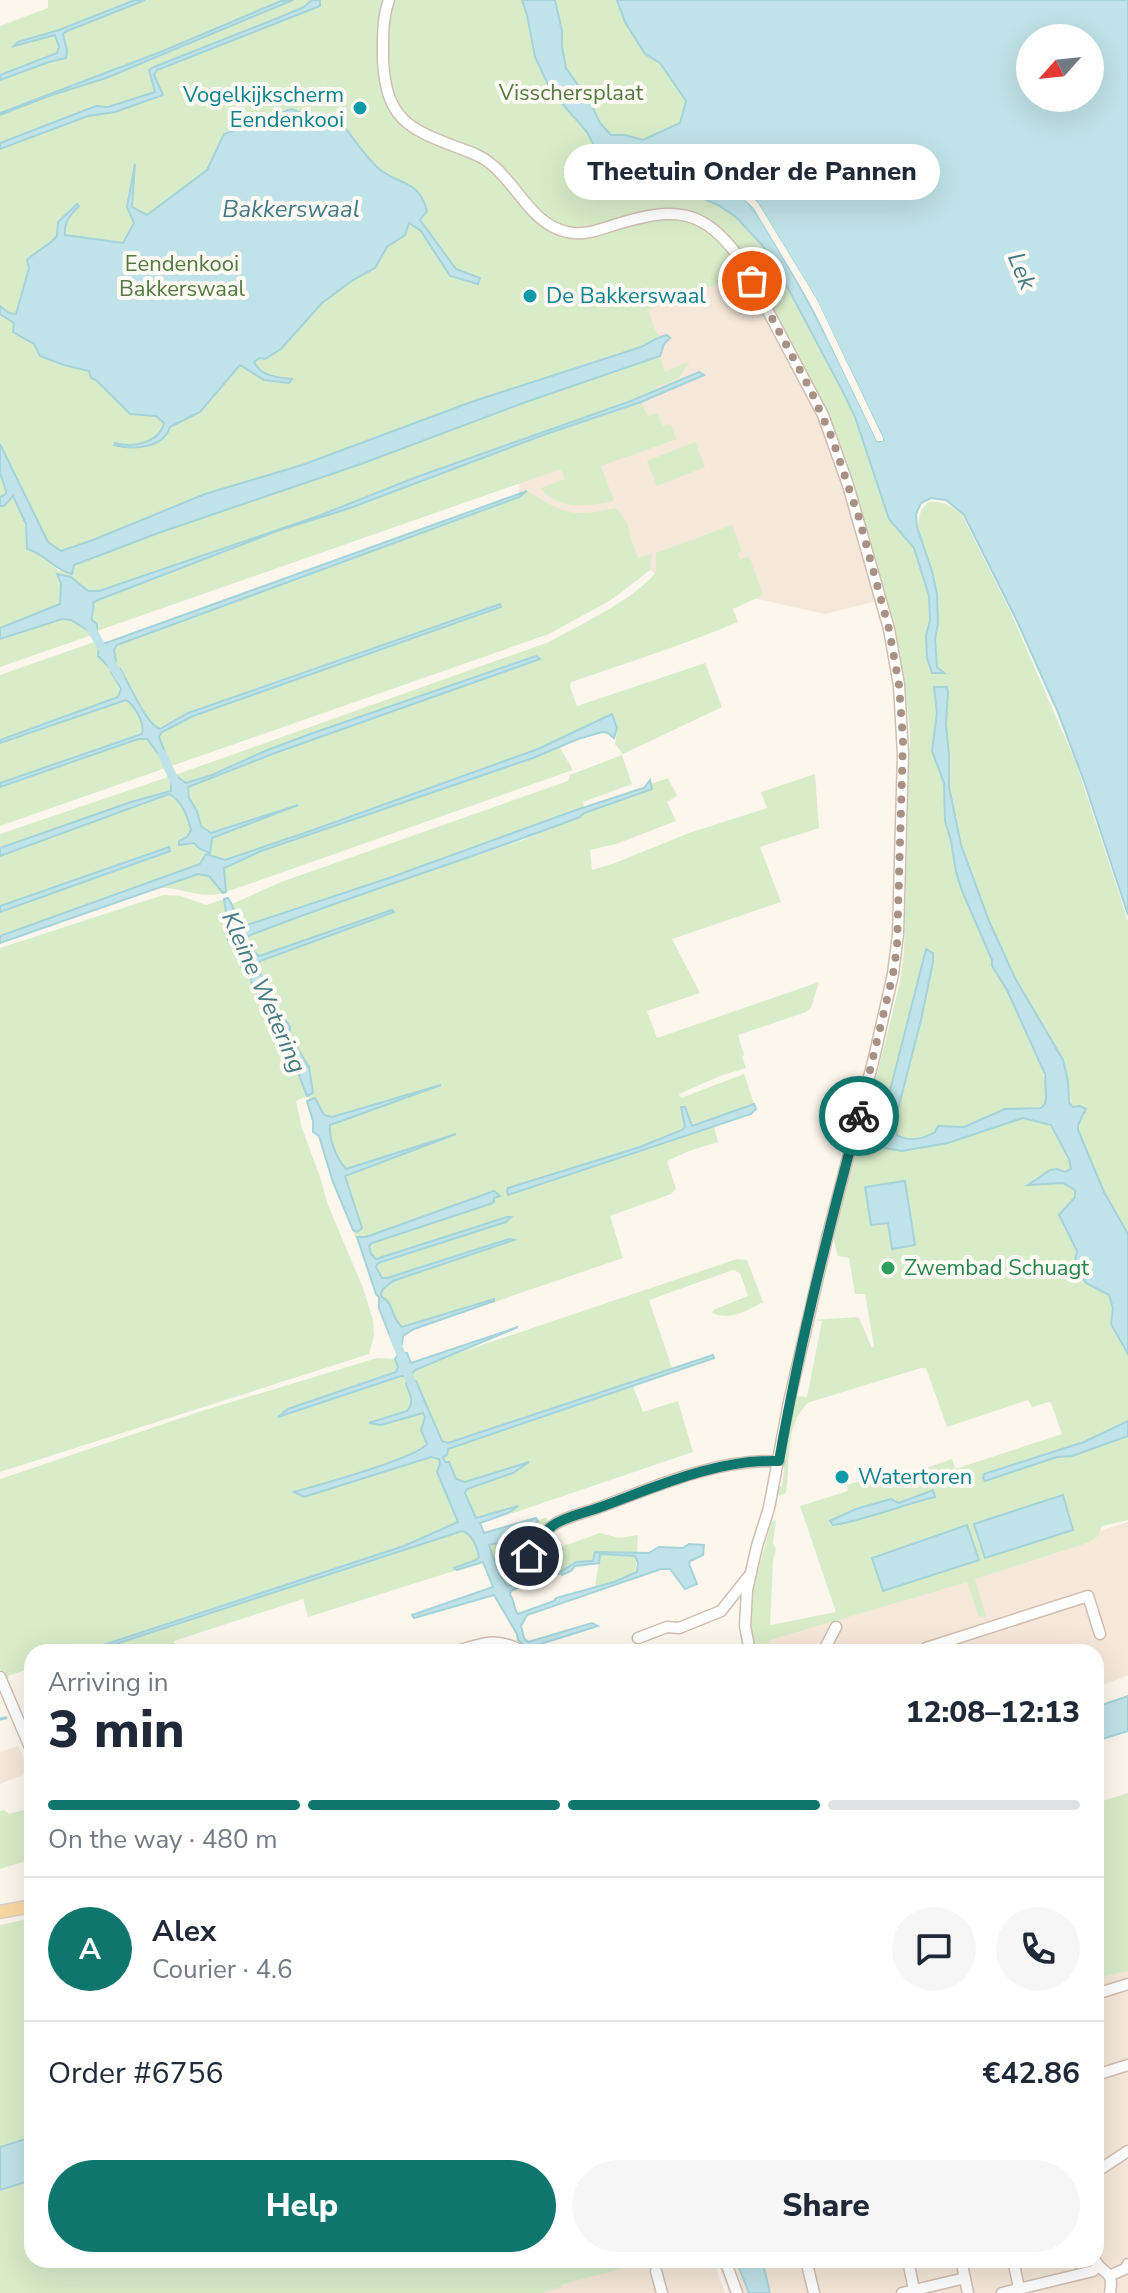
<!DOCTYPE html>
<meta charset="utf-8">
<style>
:root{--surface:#fff;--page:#f6f6f7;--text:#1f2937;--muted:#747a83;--line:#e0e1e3;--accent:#0f766e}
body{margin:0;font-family:"Nunito Sans",sans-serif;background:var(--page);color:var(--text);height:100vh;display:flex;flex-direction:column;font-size:30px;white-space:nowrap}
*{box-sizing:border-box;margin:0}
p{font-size:26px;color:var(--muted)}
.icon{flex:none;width:44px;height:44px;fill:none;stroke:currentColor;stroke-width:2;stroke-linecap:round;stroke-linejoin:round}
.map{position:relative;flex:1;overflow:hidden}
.panel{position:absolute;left:24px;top:1644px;width:1080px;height:624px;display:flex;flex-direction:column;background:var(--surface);border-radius:24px;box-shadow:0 8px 32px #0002}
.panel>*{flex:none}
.needle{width:52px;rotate:243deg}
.tools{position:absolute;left:1016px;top:24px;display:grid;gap:16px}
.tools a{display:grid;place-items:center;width:88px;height:88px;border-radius:50%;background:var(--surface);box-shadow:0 8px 32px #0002;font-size:40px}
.pin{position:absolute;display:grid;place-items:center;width:68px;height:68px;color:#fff;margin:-34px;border:4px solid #fff;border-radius:50%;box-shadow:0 2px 8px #0007}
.courier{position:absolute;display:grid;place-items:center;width:80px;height:80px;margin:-40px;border:6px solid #0f766e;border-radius:50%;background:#fff;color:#222;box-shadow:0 2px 10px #0007}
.bubble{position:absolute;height:56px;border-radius:28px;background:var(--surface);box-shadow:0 8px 32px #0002;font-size:26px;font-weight:800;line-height:56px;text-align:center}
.overview em{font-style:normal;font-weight:800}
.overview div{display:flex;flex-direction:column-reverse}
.overview{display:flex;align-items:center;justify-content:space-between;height:136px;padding:0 24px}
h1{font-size:52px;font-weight:800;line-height:60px}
.bar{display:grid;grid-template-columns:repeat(4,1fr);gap:12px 8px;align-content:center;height:96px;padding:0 24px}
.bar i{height:10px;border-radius:6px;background:var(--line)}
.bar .on{background:var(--accent)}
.bar p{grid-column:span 4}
.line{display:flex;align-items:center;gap:20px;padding:0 24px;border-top:2px solid var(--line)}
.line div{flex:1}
.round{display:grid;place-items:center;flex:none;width:84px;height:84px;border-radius:42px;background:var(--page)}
.action{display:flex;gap:16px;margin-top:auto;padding:16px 24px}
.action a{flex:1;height:92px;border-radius:48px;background:var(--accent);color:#fff;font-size:32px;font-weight:800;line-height:92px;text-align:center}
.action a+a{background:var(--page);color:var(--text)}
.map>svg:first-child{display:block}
.residential{fill:#f5e8da}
.green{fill:#d8ecc9;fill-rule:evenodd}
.water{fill:#bfe3e8;stroke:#a5d3da;stroke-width:2;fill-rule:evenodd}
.pier{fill:#fdf6ec}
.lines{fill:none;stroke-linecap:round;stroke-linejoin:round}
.stream{stroke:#a5d3da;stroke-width:3}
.canal{stroke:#bfe3e8;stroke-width:9}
.minor-casing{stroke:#d1beb0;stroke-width:13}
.major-casing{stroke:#dad1cd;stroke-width:15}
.minor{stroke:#fff;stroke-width:10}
.major{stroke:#fbd9a5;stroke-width:12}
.done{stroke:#a89285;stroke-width:8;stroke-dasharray:0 14.4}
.route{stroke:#0f766e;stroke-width:10}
.culture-dot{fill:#0f9aa8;stroke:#fffaf3;stroke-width:3}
.leisure-dot{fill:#2e9e5b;stroke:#fffaf3;stroke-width:3}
.labels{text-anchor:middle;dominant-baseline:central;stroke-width:8;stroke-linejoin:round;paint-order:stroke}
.park-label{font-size:22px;fill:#537a41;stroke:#fffaf3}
.culture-label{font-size:22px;fill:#0d838f;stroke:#fffaf3;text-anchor:start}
.leisure-label{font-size:22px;fill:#27864d;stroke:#fffaf3;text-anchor:start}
.water-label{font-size:24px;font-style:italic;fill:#437c86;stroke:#fffaf3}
</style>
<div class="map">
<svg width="1128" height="2293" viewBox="0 0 1128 2293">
<rect width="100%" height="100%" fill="#fdf6ec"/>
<path class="residential" d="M742 240 835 420 889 598 825 614 659 577 604 534 519 496 520 465 574 346Z
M1128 1522V1675L1096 1688V1652H760L764 1634Z
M18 1746 23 1756 25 1771 21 1776 0 1784V1752Z
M1128 1962V2293H729L717 2260H1096V1972Z
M655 2260H713L725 2293H527Z"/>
<path class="green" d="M48 0H135L59 30 18 42 16 45 56 35 59 47 57 53 0 75V26L48 8Z
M145 0H287L163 51 0 113V80L49 62 58 61 67 51 63 34 67 31Z
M293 0H312L304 7 278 18 154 67 149 70 155 92 108 107 96 106 0 143V115L49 96 106 78Z
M320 0H385C377 36 372 80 393 113L487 164 564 234 644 219 676 216 702 226 728 248 744 274 648 310 655 330 660 336 641 347 599 359 58 558 48 545 0 453V146L96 111 161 94 154 75 157 70 319 6Z
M395 0H637L703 124 640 192H685L718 205 736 217 763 246 789 290 855 417 889 519 914 548 921 566 929 596 930 621 926 635 932 673H943L937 667 935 639 938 623 936 586 917 528 921 510 928 502C944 501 951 506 962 515L1011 613 1076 763 1128 921V1234L1104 1192 1078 1130V1125L1085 1115 1080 1106 1072 1107 1069 1103 1068 1081 1063 1060 1015 978 989 921 961 845 949 787 946 725 948 692 937 713 932 751 944 783 945 821 951 841 958 881 992 960C993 970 1001 979 1006 988 1017 1012 1059 1086 1042 1108L995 1113 976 1124 964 1127 938 1126C931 1140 910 1142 897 1135L895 1121 921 1020 933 962 931 950 924 954 919 980 879 1134 878 1138 885 1148 902 1151 948 1143 1023 1118 1051 1125 1069 1159 1071 1169 1065 1172C1052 1167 1037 1174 1030 1185L1063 1183 1075 1190V1197L1065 1207 1061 1221 1077 1251 1074 1265 1086 1283 1109 1295 1113 1308 1112 1324 1128 1354V1421L1084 1442 985 1473 1058 1457 1072 1456 1128 1436V1520L1102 1526 1098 1536 1090 1542 975 1579 986 1617H979L967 1582 770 1640V1652H755L749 1624 752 1593 771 1523 776 1520 773 1543 776 1549 773 1561 770 1625 836 1612 800 1506 848 1491 847 1485 888 1473 897 1478 952 1459 955 1468H958L1062 1434 1051 1403 1049 1402 1032 1407 1028 1400 947 1427 926 1368H921L807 1403C803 1409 798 1414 796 1420 786 1443 790 1469 786 1493L779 1496 777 1492 778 1488 782 1486 784 1470 783 1459 795 1396 807 1397 822 1321 814 1320 856 1317 859 1318 872 1348 874 1346 865 1294H855L849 1258 838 1256 832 1234 852 1170 878 1071 900 982 904 951 910 733 905 685 869 537 837 437 826 412 794 349 743 257 685 212 576 231 546 219 505 171 435 136 408 119 395 100 388 72 387 32 389 17ZM967 1526 978 1560 928 1576 872 1558Z
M660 356 665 372 690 361 678 379 656 387V390L631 401 414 478 327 513 350 508 546 434 641 402 648 416 657 413 663 426 670 424 677 439 601 466 614 501C590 506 557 511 541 488L565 479 561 469 97 631V625L92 620 93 603 98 600 315 517 94 592 88 591 76 580 58 575 61 583 60 604 0 628V473L6 487 4 504 12 496C24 513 28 529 27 549L35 551 59 571 161 532 361 464 526 402Z
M695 442 705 467 657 486 647 461Z
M527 491C566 515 572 517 617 508L628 524 630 537 638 558 652 554 650 570 611 600 549 634 0 826V787L138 739 147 738 166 764 169 761 159 737 162 732 193 716 501 606 499 604 188 712 160 729C148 725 131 689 124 676L111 672 121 693 116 698 0 740V675L97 641 102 660 109 667 117 645 519 497Z
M732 525 742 551 738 553 740 560 749 556 763 595 733 609 738 622C683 645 627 663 571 682L570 687 577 706 705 663 722 707 623 754 615 744 617 732 611 715 538 749 225 860 214 858 209 851 212 839 272 814 211 833 201 827 197 811 189 798 188 787 275 753 413 704 536 656 313 733 265 751 212 775 186 783 175 775 549 642C581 624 634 600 656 572V553Z
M62 619 71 620 92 633V635L0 667V639Z
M126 700C135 706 145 723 142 734L0 783V743Z
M560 748 573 770 226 892 224 868 261 851Z
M622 755 632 784 583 802 584 807 668 778 677 796 667 802 676 821 616 844 590 850 592 870 615 863 689 833 767 808 761 792 815 774 819 828 760 847 781 902 672 939 700 993 647 1011 657 1038 819 982 811 1008 806 1012 738 1035 744 1055 742 1056 746 1068 720 1076 679 1094 681 1098 744 1074 754 1104 692 1127 681 1108 685 1127 682 1130 640 1147 507 1190 509 1195 714 1126 718 1142 689 1151 667 1161 676 1189 671 1194 610 1216 623 1258 436 1322 414 1329 494 1299 402 1327 396 1320 384 1297H382L381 1294 383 1289 393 1281 509 1239 387 1278H382L376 1267 378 1263 510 1220 462 1231 383 1257 372 1258 369 1246 372 1243 494 1202V1198L499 1196 488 1192 366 1237H357L356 1240 353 1230 357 1232 362 1228 345 1176 427 1143 346 1169C336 1158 329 1139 330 1124L420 1092 332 1117 324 1115 318 1103 313 1098 309 1099 307 1096 296 1101 302 1128 320 1177 328 1205 363 1288 373 1320 374 1336 369 1354 0 1472V948L163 895 181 896 206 905 224 899 229 924 239 946 240 959 248 972 252 984 272 1006 276 1021 286 1034V1041L305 1091 312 1085 309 1067 303 1061C295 1039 256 979 260 961L393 911 259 956 243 942 248 936 399 881 523 840 579 817 576 811 389 878 244 927 237 920 232 904 281 882 568 781 570 775Z
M171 776 172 795 182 807 191 831 179 844 194 843 200 849 204 850 206 854 200 864 0 936V834Z
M198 874 210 876 223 893C196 900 180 884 152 889Z
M737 1259 747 1260 763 1302C746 1311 731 1321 712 1313L713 1310 748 1296 740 1273 733 1270 649 1300 672 1368 448 1443 442 1441 416 1381 410 1376 415 1370 458 1353Z
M377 1358 395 1359 398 1367 396 1372 281 1415 401 1376 407 1377 409 1381 406 1385C408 1390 413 1398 412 1404 410 1416 381 1419 371 1423L381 1425 423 1413 425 1417 421 1430 427 1445 424 1449 304 1497 431 1457 439 1458 440 1463 437 1472 458 1522 404 1546 82 1652H32V1668L8 1676 9 1679 4 1678 0 1668V1479L205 1410Z
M633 1386 643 1412 678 1401 693 1452 513 1513H508L515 1508 476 1518 466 1496 467 1489 513 1473 525 1463 465 1482 456 1479 449 1463 445 1462 443 1457 447 1455 448 1449Z
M546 1517 558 1548 600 1533 619 1538 638 1535 637 1553 596 1552 593 1561 575 1562 562 1571 528 1580 526 1583 508 1586 499 1574 489 1544 525 1536 538 1521Z
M462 1531C472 1534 477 1547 479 1557L476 1560 455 1568 457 1570 308 1617 303 1599 174 1641 178 1652H91Z
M600 1554 635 1556 637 1572 614 1582 595 1587Z
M1128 1793V1971L1096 1978V1803Z
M32 1808V1859L0 1869V1811L4 1810 9 1814Z
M32 1918V2260H655L560 2285 562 2287 541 2293H0V1925Z"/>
<path class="water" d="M135 0H145L67 31 63 34 67 51 66 58 49 62 0 80V75L57 53 59 47 55 35 14 46 18 42 59 30Z
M293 0 106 78 49 96 0 115V113L163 51 281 1Z
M312 0H320V6L157 70 154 75 163 95 115 112 88 116 0 149V143L96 106 108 107 155 92 149 70 154 67 278 18 304 7Z
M522 0H555L562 31V47L566 68 591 104 600 123 611 135H625L643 140 680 123 686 101 660 63 645 54 625 22 617 0H1128V915L1084 781 1057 710 1016 619 964 515 946 500 931 498 921 503 916 514 917 527 932 571 937 594 938 623 935 639 937 667 944 673H932L927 658 926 635 930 621 929 596 914 548 889 519 855 417 843 392 789 290 763 246 736 217 718 205 695 195 676 191H658L599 196 603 192 624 185 597 152 587 132 551 91 535 57 527 15ZM1030 38H1090V98H1030ZM671 162C706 167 733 177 758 203L817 301 884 440 879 442 877 441C846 376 816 312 779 251 767 231 756 207 736 192 714 175 684 169 656 169Z
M291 109 312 117H337C350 133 362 153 377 167 397 186 419 178 427 211L420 220 456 269 480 278 478 284 450 276 421 231 409 223 405 235 387 247 375 268 353 280 322 303 281 349 265 359 259 358 254 362C262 377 276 377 292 379L289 383 264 380 240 365 200 412 170 427C163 449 133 450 114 445L115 443C133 448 159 443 164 423L156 416 130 414 96 380 91 378 89 371 64 365 40 356 34 344 13 332 14 323 0 314V306L9 313 16 314 29 268 27 260C37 250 48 247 57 236L58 222 77 204 79 206C70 215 64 222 65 235L123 243 134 223 127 207 135 164 132 207 147 215 207 170 224 134Z
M667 335 670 338 664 344 660 356 526 402 361 464 161 532 74 565 72 574C52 569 45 553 27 549L26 524 13 496 4 506H0V497L6 494V491L0 473V444L48 542 61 551 93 540 205 494 302 465 474 401 641 347C651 342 657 337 667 335Z
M699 372 704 375 641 402 546 434 350 508 277 531 98 600 93 603C95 609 91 614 92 620L97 624V631L92 635V633L71 620 62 619 0 639V628L60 604 61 583 57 574 71 577 88 591H99L321 515 414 478 631 401Z
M527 491 519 497 117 645 114 650 116 661 109 667 98 656 99 643H106Z
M500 604 501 607 193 716 162 732 159 737 169 762 166 764 147 739H138L0 787V783L142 734C145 723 135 706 126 700L0 743V740L118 697 121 689 111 672 115 668 120 669 124 676C132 689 147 725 160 729L188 713Z
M536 656 540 659 275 753 188 787 189 798 197 811 201 826 211 833 298 805 212 838 210 853 200 849 194 843 179 845V841L187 837 191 830C187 816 183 802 169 794L0 856V848L131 802 171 791V776L175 775 186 783 212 775 265 751 313 733Z
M934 687H947L948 692 946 725 949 755V787L961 845 989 921 1015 978 1063 1060 1068 1081 1069 1103 1073 1107 1080 1106 1086 1109 1078 1125V1130L1104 1192 1128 1234V1354L1111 1324 1113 1308 1109 1295 1086 1283 1074 1265 1077 1251 1059 1215 1075 1197V1190L1063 1183 1028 1185 1050 1170 1057 1169 1065 1172 1071 1169 1069 1159 1051 1125 1023 1118 948 1143 902 1151 885 1148 878 1138 926 949 933 953V962L921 1020 895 1121 897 1135C909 1142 923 1139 935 1132L938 1126 964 1127 1005 1109 1041 1108 1045 1104 1046 1098 1045 1074 1007 990 992 966V960L962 891 956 872 951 841 945 821 944 783 932 751 937 713Z
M612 714 617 728 614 738 608 733 602 732 578 739 533 758 261 851 224 868 226 892 223 893 209 876 198 874 0 943V936L200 864 206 854 225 860 313 830 538 749Z
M650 780 652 789 584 813 580 817C470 859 358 893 248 936L244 943 259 956 392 910 394 912 260 961 258 965 260 973 267 986 270 996 290 1027V1033L293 1041 309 1067 313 1093 307 1096 286 1041V1034L276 1021 271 1006 251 988C253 979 248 972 241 967L239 946 241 944 228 940C229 925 226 915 224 899L228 898C236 909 233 916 244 926L389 878 576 810 644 788Z
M169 847 170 851 0 912V906Z
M441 1085 330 1125C329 1139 336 1158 346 1169L456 1134 345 1176 362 1228 357 1232 353 1230 333 1182 319 1136 313 1132V1121L307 1101 315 1098 324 1115 332 1117Z
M754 1104 756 1109 751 1114 508 1195 507 1191 508 1188 640 1147 682 1130 685 1127 681 1107H685L692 1126Z
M905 1181 915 1245 892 1249 888 1223 871 1225 865 1187Z
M494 1191 500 1196 494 1198V1202L490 1204 372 1243 369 1246 371 1254 376 1259 507 1217H511L506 1222 378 1263 376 1267 382 1278H387L509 1239 514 1240 393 1281 383 1289 381 1294 382 1297C394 1303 391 1318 402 1327L494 1299V1301L414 1329 403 1336 402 1344 397 1347 394 1346 379 1308V1297L376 1294 357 1237H366Z
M518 1327 415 1370 410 1376H401L278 1417 288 1409 396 1372 398 1367 395 1359 399 1353H407L411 1363Z
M713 1355 714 1358 448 1449 447 1455 443 1457 445 1462H449L456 1479 465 1482 529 1462 513 1473 467 1489 465 1493 476 1518 518 1506 508 1513 480 1523 484 1533 536 1518 538 1521 525 1536 489 1545 499 1574 508 1586 516 1584 518 1588 511 1591 510 1595C515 1601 513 1608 518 1614L554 1601 556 1598 614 1582 637 1572 638 1563 635 1556 600 1554 599 1563 575 1566 571 1571 562 1575 561 1573 529 1583 528 1580 562 1571 576 1562 593 1561 595 1552 649 1553 659 1547 683 1548 689 1544 704 1545 703 1555 690 1561 689 1564 697 1584 685 1589 670 1569H661L527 1615 521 1626 524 1638 528 1642 592 1623 598 1626 537 1645 540 1652H531L525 1649V1646L518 1640 517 1634 494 1595 414 1618 412 1615 493 1587 483 1562 457 1570 454 1568 476 1560 479 1557C477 1547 472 1534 462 1531L91 1652H82L404 1546 458 1522 437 1472 440 1463 439 1459 431 1457 304 1497 294 1492C318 1485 415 1459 427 1444L421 1430 425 1417 423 1413 381 1425 369 1423 407 1411C415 1402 410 1394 406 1384L409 1381H416L442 1441 448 1443Z
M1128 1421V1436L1072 1456 1057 1457 985 1481 983 1478 984 1474 1084 1442Z
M933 1490 935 1497C901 1505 867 1520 833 1525L830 1521 856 1509 891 1499 899 1503Z
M1063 1495 1073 1530 985 1558 974 1524Z
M967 1525 979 1560 883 1591 872 1558Z
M1128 1696V1731L1096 1741V1707Z
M32 2137V2180L0 2190V2147Z
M736 2260H746L752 2265 763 2263 770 2293H749Z"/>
<path class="pier" d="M648 162H671L716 172 738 184 758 203 817 300 883 438V441H877L811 304 753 207 734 190 713 179 685 171 652 168 648 166Z"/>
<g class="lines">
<path class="stream" d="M0 1719 6 1718"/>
<path class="canal" d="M89 625 120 678
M162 754 176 784
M394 1336 414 1390"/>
<defs>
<path id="minor" d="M389 0C382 19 383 40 383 60 386 119 408 129 459 148 470 152 482 156 491 164 518 185 531 224 567 232 583 236 599 230 614 225 673 207 702 206 741 260L823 415 848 485 889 629 899 685 903 754 898 934 893 974 874 1058 827 1238 789 1402 769 1508 757 1546 747 1590 745 1626 750 1652
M529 1556C535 1544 542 1534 552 1526 564 1517 584 1513 598 1508 656 1486 716 1459 779 1461
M638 1638 667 1627 679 1628 721 1611 748 1577
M454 1652C483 1643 496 1636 524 1652
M823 1652 836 1627
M923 1652 926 1648 1088 1596 1100 1634
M0 1677 32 1752
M1096 1994 1128 1984
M1096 2075 1128 2065
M1096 2172 1128 2151
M725 2260 737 2293
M806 2260 814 2293
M908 2260 914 2290
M961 2260 968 2293
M1013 2260 1019 2288
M1095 2260C1104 2277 1114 2268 1110 2293
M656 2271 662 2293
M1111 2275 1125 2269 1128 2264
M902 2293 965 2278
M1002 2293 1093 2271 1098 2266"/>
<path id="major" d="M0 1912 32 1906"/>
</defs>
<use href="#minor" class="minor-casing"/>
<use href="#major" class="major-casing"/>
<use href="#minor" class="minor"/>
<use href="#major" class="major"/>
</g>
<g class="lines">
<path class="done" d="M752 281 811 391 832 438 859 518 889 629 899 685 903 740 897 947 893 974 859 1116"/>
<path class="route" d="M529 1556C535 1544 542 1534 552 1526 564 1517 584 1513 598 1508 656 1487 716 1459 779 1461 799 1345 828 1230 859 1116"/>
</g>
<g class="culture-dot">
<circle cx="360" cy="108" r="8"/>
<circle cx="530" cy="296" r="8"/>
<circle cx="842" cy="1477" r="8"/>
</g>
<circle class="leisure-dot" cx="888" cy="1268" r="8"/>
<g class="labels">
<g class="park-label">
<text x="571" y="93">Visschersplaat</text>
<text x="182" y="264">Eendenkooi<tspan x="182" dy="25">Bakkerswaal</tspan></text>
</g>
<g class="culture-label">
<text x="344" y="95" text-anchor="end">Vogelkijkscherm<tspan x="344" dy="25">Eendenkooi</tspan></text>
<text x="546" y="296">De Bakkerswaal</text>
<text x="858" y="1477">Watertoren</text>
</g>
<g class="leisure-label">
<text x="904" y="1268">Zwembad Schuagt</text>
</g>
<g class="water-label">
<text x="291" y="209">Bakkerswaal</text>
<text transform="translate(1022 271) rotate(68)">Lek</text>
<text transform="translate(264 992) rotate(66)">Kleine Wetering</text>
</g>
</g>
</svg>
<div class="tools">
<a><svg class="needle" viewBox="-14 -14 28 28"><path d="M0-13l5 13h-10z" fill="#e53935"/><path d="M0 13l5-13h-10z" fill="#747a83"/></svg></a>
</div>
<div class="pin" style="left:752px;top:281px;background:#ea580c"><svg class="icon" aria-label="bag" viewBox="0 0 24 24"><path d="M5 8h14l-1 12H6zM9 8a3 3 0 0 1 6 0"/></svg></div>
<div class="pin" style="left:529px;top:1556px;background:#1f2937"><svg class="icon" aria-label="home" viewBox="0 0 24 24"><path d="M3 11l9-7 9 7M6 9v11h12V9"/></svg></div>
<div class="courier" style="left:859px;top:1116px"><svg class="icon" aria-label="bike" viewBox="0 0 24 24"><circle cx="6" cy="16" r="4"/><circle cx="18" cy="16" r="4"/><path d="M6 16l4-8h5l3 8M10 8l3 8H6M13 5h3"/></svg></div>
<div class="bubble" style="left:564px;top:144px;width:376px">Theetuin Onder de Pannen</div>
<section class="panel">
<div class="overview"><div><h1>3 min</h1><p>Arriving in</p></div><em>12:08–12:13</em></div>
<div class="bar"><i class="on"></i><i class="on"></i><i class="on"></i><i></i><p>On the way · 480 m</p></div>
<div class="line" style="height:144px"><b class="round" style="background:var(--accent);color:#fff">A</b><div><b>Alex</b><p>Courier · 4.6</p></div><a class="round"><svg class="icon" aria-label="chat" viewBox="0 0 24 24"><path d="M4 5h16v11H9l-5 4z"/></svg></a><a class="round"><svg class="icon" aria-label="phone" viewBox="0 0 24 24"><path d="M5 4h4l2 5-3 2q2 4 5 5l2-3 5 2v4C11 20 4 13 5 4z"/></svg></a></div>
<div class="line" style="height:104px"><div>Order #6756</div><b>€42.86</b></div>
<div class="action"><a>Help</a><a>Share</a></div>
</section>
</div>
